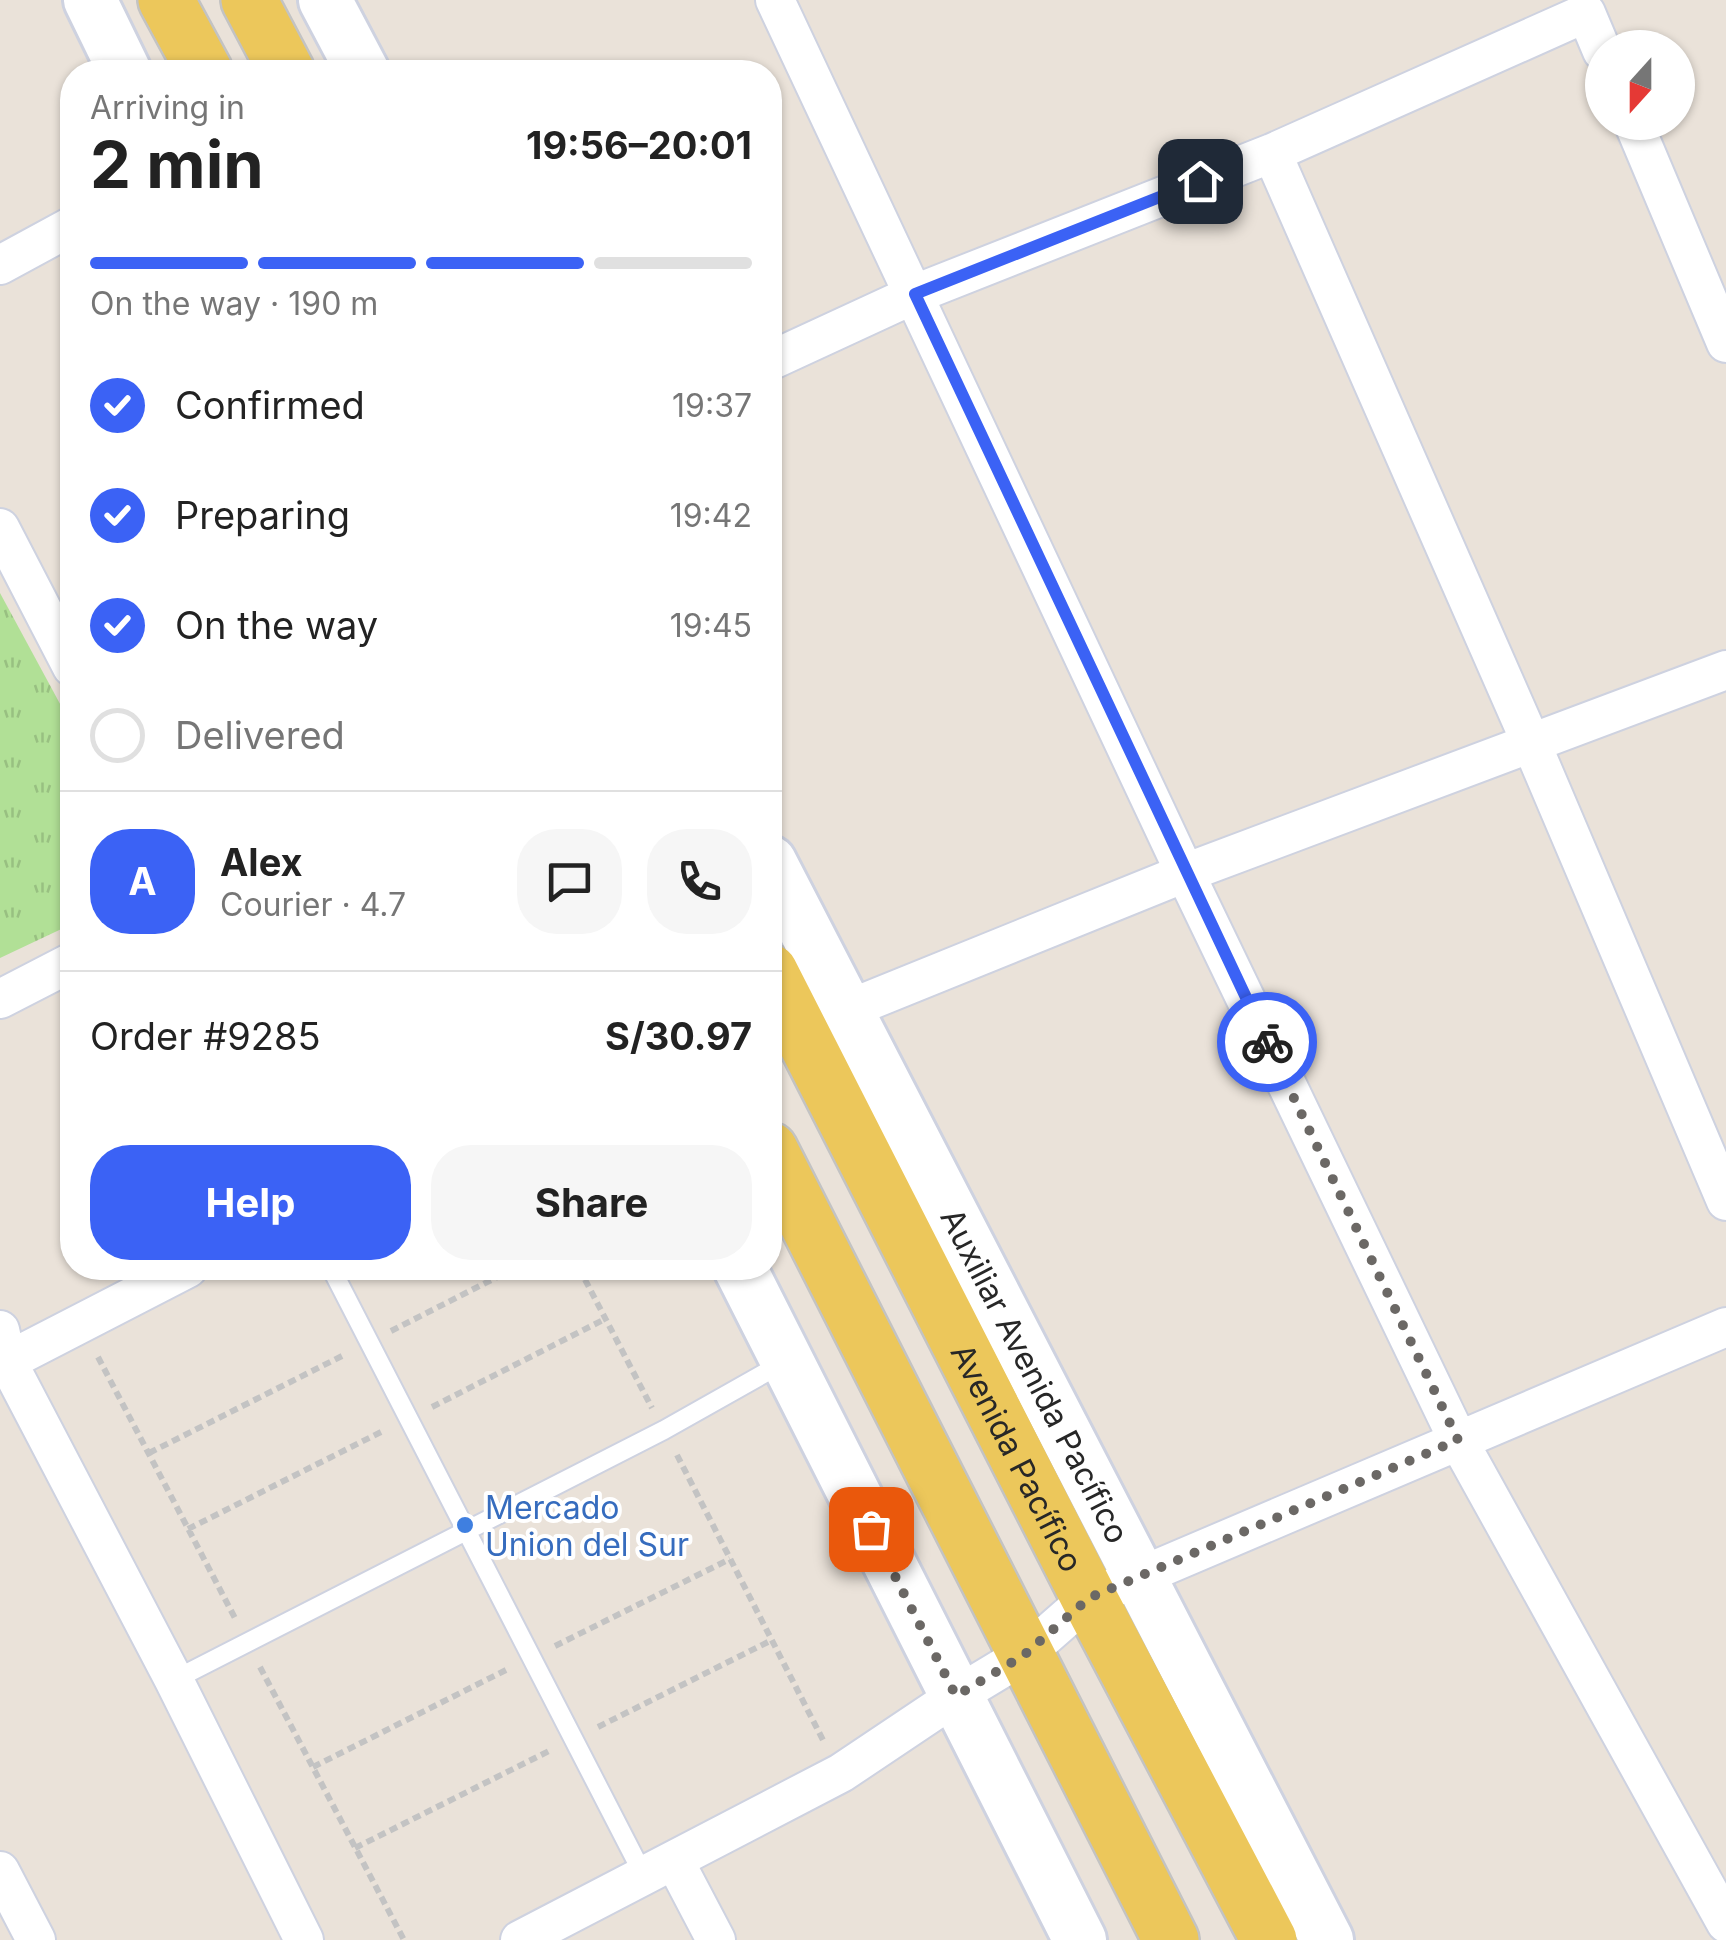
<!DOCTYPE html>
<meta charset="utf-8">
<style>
:root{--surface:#fff;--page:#f6f6f6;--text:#222;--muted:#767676;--line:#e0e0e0;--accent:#3b62f5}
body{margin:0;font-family:Inter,sans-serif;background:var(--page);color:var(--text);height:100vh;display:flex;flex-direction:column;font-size:38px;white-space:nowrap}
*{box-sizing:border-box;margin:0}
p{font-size:32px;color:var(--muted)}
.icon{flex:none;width:55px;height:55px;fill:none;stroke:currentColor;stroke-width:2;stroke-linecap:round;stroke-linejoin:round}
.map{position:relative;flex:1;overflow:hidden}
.sheet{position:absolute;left:60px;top:60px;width:722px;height:1220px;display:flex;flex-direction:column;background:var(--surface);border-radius:40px;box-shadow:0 2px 8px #0004}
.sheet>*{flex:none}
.needle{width:65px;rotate:201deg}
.controls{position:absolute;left:1585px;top:30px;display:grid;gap:20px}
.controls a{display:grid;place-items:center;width:110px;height:110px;border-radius:50%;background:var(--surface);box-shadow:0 2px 8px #0004;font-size:50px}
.pin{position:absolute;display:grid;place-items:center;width:85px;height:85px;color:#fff;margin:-42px;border-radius:20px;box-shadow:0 5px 15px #0006}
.courier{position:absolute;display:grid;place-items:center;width:100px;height:100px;margin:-50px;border:8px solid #3b62f5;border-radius:50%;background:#fff;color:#222;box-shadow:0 2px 12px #0007}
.head em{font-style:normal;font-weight:700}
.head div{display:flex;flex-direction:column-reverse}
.head{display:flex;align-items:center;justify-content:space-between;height:170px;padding:0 30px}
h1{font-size:65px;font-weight:700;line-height:75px}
.bar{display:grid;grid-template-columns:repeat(4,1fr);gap:15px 10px;align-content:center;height:120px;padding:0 30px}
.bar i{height:12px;border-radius:8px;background:var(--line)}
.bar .on{background:var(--accent)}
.bar p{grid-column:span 4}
.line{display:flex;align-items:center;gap:25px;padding:0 30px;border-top:2px solid var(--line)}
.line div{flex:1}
.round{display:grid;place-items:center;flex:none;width:105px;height:105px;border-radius:40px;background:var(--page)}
ol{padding:0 30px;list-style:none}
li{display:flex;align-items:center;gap:30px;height:110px}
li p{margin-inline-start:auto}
li .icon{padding:10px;border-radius:50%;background:var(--accent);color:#fff;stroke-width:4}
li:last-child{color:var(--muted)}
li i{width:55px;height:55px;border:5px solid var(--line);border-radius:50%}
.cta{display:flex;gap:20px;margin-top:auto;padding:20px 30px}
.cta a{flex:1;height:115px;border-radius:40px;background:var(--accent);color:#fff;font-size:40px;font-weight:700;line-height:115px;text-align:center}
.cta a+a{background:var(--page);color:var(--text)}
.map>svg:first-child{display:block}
.park{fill:url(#park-tufts)}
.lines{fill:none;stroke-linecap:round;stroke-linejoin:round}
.service-casing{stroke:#ced2e0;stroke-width:22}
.minor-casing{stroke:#ced2e0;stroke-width:42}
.secondary-casing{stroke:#ced2e0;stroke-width:58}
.primary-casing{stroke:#c3c3c3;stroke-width:60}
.path{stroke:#c3c3c3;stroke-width:6;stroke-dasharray:8 5;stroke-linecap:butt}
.service{stroke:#fff;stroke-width:18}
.minor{stroke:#fff;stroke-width:38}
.secondary{stroke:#fff;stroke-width:52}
.primary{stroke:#ecc75b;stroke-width:55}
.done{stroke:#6b6865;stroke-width:10;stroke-dasharray:0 18}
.route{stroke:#3b62f5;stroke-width:12}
.shop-dot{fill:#3f7fe0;stroke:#fff;stroke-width:4}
.labels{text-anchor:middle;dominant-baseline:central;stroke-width:8;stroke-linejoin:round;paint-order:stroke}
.street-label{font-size:32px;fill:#272727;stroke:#fff}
.shop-label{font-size:32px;fill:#366cbe;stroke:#fff;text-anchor:start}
</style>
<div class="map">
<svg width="1726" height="1940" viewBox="0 0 1726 1940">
<defs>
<pattern id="park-tufts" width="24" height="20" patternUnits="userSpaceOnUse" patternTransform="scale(2.5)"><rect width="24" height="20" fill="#b1e096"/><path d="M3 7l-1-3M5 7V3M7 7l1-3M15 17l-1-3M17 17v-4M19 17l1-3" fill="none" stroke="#98c081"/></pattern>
</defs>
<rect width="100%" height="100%" fill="#eae2d9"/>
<path class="park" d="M0 593 72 726V924L0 958Z"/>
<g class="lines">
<defs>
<path id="service" d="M331 1268 644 1876
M174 1680 664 1430 781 1364"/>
<path id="minor" d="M775 0 1185 873 1458 1440 1726 1923
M1633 122 1726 343
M1272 153 1532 745 1726 1201
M0 265 72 226
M770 361 915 294 1272 153 1586 13 1602 51
M0 528 72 667
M0 999 72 962
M824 1019 1185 873 1726 670
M0 1330 7 1361 174 1680 304 1940
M0 1365 188 1268
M674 1860 716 1940
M0 1871 36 1940
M520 1940 841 1773 956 1696 1024 1655 1089 1598 1726 1327"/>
<g id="secondary">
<path d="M90 0 125 72"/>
<path d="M325 0 363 72"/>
<path id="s1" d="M770 862 1327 1940"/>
<path d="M740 1268 1080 1940"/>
</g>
<g id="primary">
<path d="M166 0 205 72"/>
<path d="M249 0 287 72"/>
<path id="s2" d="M770 972 1089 1598 1269 1940"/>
<path d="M770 1150 1171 1940"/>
</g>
</defs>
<use href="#service" class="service-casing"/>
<use href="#minor" class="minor-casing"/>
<use href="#secondary" class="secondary-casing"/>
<use href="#primary" class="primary-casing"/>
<path class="path" d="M579 1268 652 1408
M391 1331 515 1268
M98 1357 236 1620
M432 1407 605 1319
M149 1453 344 1355
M677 1455 824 1742
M188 1529 385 1430
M555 1646 730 1559
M260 1667 404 1940
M598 1727 772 1640
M313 1767 508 1669
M355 1848 551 1750"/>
<use href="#service" class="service"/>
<use href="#minor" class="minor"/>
<use href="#secondary" class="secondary"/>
<use href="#primary" class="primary"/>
</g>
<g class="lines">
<path class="done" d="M871 1529 956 1696 1024 1655 1089 1598 1458 1440 1267 1042"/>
<path class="route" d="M1200 181 915 294 1267 1042"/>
</g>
<circle class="shop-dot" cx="465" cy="1525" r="10"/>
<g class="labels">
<g class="street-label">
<text stroke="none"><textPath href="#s1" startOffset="578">Auxiliar Avenida Pacífico</textPath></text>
<text stroke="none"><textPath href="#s2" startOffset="545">Avenida Pacífico</textPath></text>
</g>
<g class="shop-label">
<text x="485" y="1507">Mercado<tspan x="485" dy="37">Union del Sur</tspan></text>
</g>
</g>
</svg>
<div class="controls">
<a><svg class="needle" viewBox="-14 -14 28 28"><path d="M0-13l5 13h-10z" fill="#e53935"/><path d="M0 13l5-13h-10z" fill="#767676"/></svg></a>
</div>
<div class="pin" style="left:871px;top:1529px;background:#ea580c"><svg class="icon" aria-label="bag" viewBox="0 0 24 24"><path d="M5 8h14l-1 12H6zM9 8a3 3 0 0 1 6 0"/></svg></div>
<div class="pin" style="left:1200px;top:181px;background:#1f2937"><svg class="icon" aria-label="home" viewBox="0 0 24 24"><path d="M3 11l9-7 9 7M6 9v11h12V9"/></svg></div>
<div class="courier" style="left:1267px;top:1042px"><svg class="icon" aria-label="bike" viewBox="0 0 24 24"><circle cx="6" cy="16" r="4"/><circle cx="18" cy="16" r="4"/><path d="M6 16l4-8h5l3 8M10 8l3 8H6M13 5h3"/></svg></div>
<section class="sheet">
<div class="head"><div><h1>2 min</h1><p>Arriving in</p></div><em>19:56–20:01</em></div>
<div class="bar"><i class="on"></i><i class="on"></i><i class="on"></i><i></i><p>On the way · 190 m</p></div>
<ol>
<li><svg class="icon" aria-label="check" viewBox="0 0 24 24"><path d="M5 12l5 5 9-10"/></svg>Confirmed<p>19:37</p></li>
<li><svg class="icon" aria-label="check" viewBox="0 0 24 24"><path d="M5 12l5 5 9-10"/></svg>Preparing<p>19:42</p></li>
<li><svg class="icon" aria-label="check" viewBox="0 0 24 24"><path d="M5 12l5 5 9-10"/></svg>On the way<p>19:45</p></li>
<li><i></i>Delivered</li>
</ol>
<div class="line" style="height:180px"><b class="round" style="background:var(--accent);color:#fff">A</b><div><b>Alex</b><p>Courier · 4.7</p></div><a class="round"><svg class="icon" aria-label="chat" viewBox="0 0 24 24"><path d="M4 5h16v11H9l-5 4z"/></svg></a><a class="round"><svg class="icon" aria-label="phone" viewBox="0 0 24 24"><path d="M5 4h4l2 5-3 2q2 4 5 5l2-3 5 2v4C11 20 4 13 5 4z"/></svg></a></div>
<div class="line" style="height:130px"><div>Order #9285</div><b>S/30.97</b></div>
<div class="cta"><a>Help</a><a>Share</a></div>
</section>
</div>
